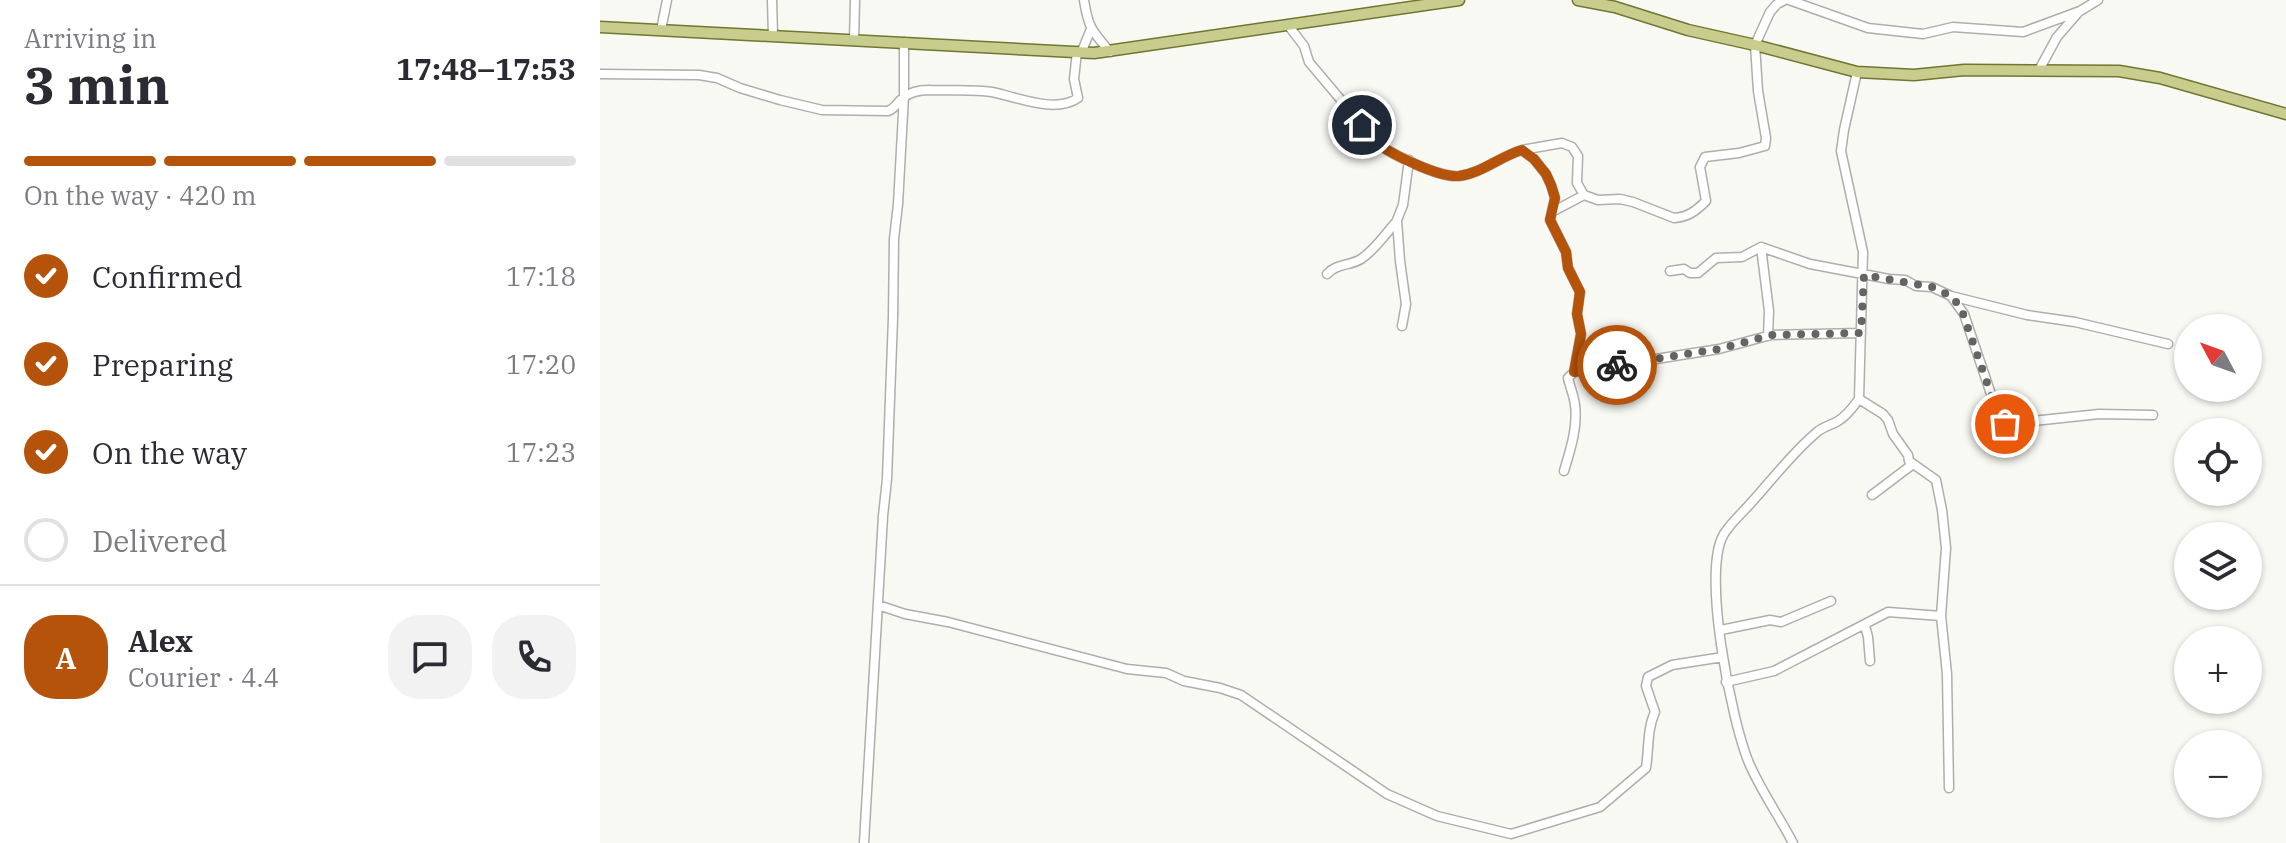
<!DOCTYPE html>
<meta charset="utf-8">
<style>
:root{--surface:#fff;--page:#f2f2f3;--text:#2b2b33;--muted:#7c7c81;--line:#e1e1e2;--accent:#b45309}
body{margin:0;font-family:"IBM Plex Serif",serif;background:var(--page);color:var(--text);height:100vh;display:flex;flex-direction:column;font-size:30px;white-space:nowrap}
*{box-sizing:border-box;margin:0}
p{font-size:26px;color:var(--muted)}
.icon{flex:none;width:44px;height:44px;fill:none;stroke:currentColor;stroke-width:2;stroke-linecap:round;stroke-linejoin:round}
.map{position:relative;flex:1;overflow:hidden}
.sheet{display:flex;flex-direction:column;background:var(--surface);width:600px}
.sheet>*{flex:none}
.needle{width:52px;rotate:311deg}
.tools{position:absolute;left:1574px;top:314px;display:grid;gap:16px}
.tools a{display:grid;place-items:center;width:88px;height:88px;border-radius:50%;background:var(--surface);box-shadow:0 2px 6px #0004;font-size:40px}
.pin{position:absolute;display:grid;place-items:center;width:68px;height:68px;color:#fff;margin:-34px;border:4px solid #fff;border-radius:50%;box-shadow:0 2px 8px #0007}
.courier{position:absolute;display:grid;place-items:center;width:80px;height:80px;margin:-40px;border:6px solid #b45309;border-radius:50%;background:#fff;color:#222;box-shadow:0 2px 10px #0007}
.headline em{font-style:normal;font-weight:700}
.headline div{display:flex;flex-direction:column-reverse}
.headline{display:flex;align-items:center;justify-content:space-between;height:136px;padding:0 24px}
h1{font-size:52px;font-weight:700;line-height:60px}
.bar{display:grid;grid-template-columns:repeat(4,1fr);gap:12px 8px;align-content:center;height:96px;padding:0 24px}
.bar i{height:10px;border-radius:6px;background:var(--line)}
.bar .on{background:var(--accent)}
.bar p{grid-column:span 4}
.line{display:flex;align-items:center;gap:20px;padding:0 24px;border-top:2px solid var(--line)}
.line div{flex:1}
.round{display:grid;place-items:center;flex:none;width:84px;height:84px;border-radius:32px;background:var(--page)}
ol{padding:0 24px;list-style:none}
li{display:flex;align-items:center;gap:24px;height:88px}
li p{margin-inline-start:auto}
li .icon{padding:8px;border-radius:50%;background:var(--accent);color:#fff;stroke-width:4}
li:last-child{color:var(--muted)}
li i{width:44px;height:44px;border:4px solid var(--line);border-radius:50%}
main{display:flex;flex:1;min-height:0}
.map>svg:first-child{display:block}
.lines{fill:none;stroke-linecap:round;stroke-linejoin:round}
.minor-casing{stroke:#aeafaa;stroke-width:11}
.major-casing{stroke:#717631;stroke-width:13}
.minor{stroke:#fff;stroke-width:8}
.major{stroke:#c8cd8e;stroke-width:10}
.done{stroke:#646461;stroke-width:8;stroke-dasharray:0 14.4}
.route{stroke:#b45309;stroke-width:10}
</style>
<main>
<section class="sheet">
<div class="headline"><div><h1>3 min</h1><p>Arriving in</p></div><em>17:48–17:53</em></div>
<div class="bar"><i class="on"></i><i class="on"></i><i class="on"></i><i></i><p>On the way · 420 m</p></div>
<ol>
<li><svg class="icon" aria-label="check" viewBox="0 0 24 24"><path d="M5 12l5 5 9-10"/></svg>Confirmed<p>17:18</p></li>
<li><svg class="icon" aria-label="check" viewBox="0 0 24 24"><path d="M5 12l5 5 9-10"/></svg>Preparing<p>17:20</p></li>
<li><svg class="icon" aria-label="check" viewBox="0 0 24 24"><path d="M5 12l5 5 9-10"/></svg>On the way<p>17:23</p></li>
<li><i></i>Delivered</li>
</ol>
<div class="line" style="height:144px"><b class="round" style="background:var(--accent);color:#fff">A</b><div><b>Alex</b><p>Courier · 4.4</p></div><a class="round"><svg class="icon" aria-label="chat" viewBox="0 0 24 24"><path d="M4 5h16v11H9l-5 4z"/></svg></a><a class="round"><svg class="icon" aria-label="phone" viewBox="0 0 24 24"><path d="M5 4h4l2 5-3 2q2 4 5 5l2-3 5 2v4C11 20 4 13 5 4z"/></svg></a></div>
</section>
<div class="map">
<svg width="1686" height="843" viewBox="0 0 1686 843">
<rect width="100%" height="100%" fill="#f9f9f4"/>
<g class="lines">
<defs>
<path id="minor" d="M172 0 173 36
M484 0C488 27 492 31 510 52
M1189 0 1268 28 1323 34 1353 27 1423 32 1480 11 1498 0
M688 25 704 46 709 62 762 125C765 130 768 136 773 140 788 153 839 178 859 176 882 173 901 156 922 150L934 159 946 174 951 185 955 198 950 220 966 252 968 268 980 292 977 314 981 334 974 372
M61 30 67 0
M254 40 255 0
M481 53 491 29
M1439 70 1457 37 1477 14
M0 74 99 75 117 78 140 88 180 100 222 110 288 111C296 108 296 103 303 98 310 92 320 90 329 90 350 91 372 89 392 92 417 97 455 114 478 98L474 79 477 52
M922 150 962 143 972 147 978 156 977 183 984 195 998 200 1020 199 1033 202 1074 218C1088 217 1096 211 1106 201L1100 167 1105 157 1139 153 1165 146 1166 138 1158 91 1155 45 1170 12 1177 4 1185 0
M952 212 984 195
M1070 271 1084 269 1090 273H1098L1116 258 1142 257 1161 247
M727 274C737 263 750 266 761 259 775 250 786 233 797 221
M1351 296 1427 315 1475 322 1568 344
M802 326 806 304 800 261 797 220 803 205 809 160
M1168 336 1169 311 1161 247 1210 264 1289 279 1305 280 1316 286 1332 287 1351 296 1364 314 1393 400 1402 421 1405 424 1499 414 1553 415
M1259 399 1283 414 1288 420 1293 434 1308 455 1309 461 1336 480 1342 510 1346 548 1341 616 1347 674 1349 788
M964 471C970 451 978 427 975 405 974 396 970 387 968 378L974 372 1119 349 1171 335 1261 333
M1272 495 1313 464
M278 605 305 614 348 622 527 669 566 673 584 681 620 688 641 695 787 794 837 816 911 834 1000 807 1046 768C1049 749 1047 729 1055 712L1046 686 1048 677 1072 665 1123 657
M1265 626 1268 637 1270 661
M1121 630 1170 620 1181 622 1231 601
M1126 682 1174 671 1288 612 1341 616
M264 843 283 516 287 479 293 318 294 239 298 204 304 96V42
M1193 843C1179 816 1161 791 1149 763 1132 723 1099 564 1126 531 1133 521 1142 513 1150 504 1173 479 1190 455 1217 432 1223 427 1231 425 1238 421 1247 416 1253 407 1259 399L1263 252 1241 151 1244 130 1257 72"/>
<path id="major" d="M978 0 1015 7 1088 30 1155 45 1257 72 1314 75 1364 70 1519 71 1560 78 1686 114
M0 27 494 53 859 0"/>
</defs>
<use href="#minor" class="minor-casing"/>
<use href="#major" class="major-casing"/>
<use href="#minor" class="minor"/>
<use href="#major" class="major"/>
</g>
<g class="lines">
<path class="done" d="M1017 365 1119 349 1171 335 1261 333 1264 275 1332 287 1351 296 1361 308 1393 400 1405 424"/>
<path class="route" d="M762 125C765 130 768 136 773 140 788 153 839 178 859 176 882 173 901 156 922 150L934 159 946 174 951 185 955 198 950 220 966 252 968 268 980 292 977 314 981 334 974 372 1017 365"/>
</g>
</svg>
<div class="tools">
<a><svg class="needle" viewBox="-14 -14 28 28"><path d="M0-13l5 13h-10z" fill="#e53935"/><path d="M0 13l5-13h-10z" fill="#7c7c81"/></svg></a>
<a><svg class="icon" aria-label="locate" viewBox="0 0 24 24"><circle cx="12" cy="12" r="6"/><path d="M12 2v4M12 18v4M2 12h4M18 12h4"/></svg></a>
<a><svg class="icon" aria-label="layers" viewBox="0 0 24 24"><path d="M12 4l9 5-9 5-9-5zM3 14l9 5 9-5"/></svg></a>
<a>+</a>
<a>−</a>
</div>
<div class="pin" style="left:1405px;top:424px;background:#ea580c"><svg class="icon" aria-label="bag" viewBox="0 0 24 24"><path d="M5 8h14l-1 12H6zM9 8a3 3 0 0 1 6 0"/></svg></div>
<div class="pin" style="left:762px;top:125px;background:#1f2937"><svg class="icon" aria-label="home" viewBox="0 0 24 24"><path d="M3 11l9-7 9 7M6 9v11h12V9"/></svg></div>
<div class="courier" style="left:1017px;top:365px"><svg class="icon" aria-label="bike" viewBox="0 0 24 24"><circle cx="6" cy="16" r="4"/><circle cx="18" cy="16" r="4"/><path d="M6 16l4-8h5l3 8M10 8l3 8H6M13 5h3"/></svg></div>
</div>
</main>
